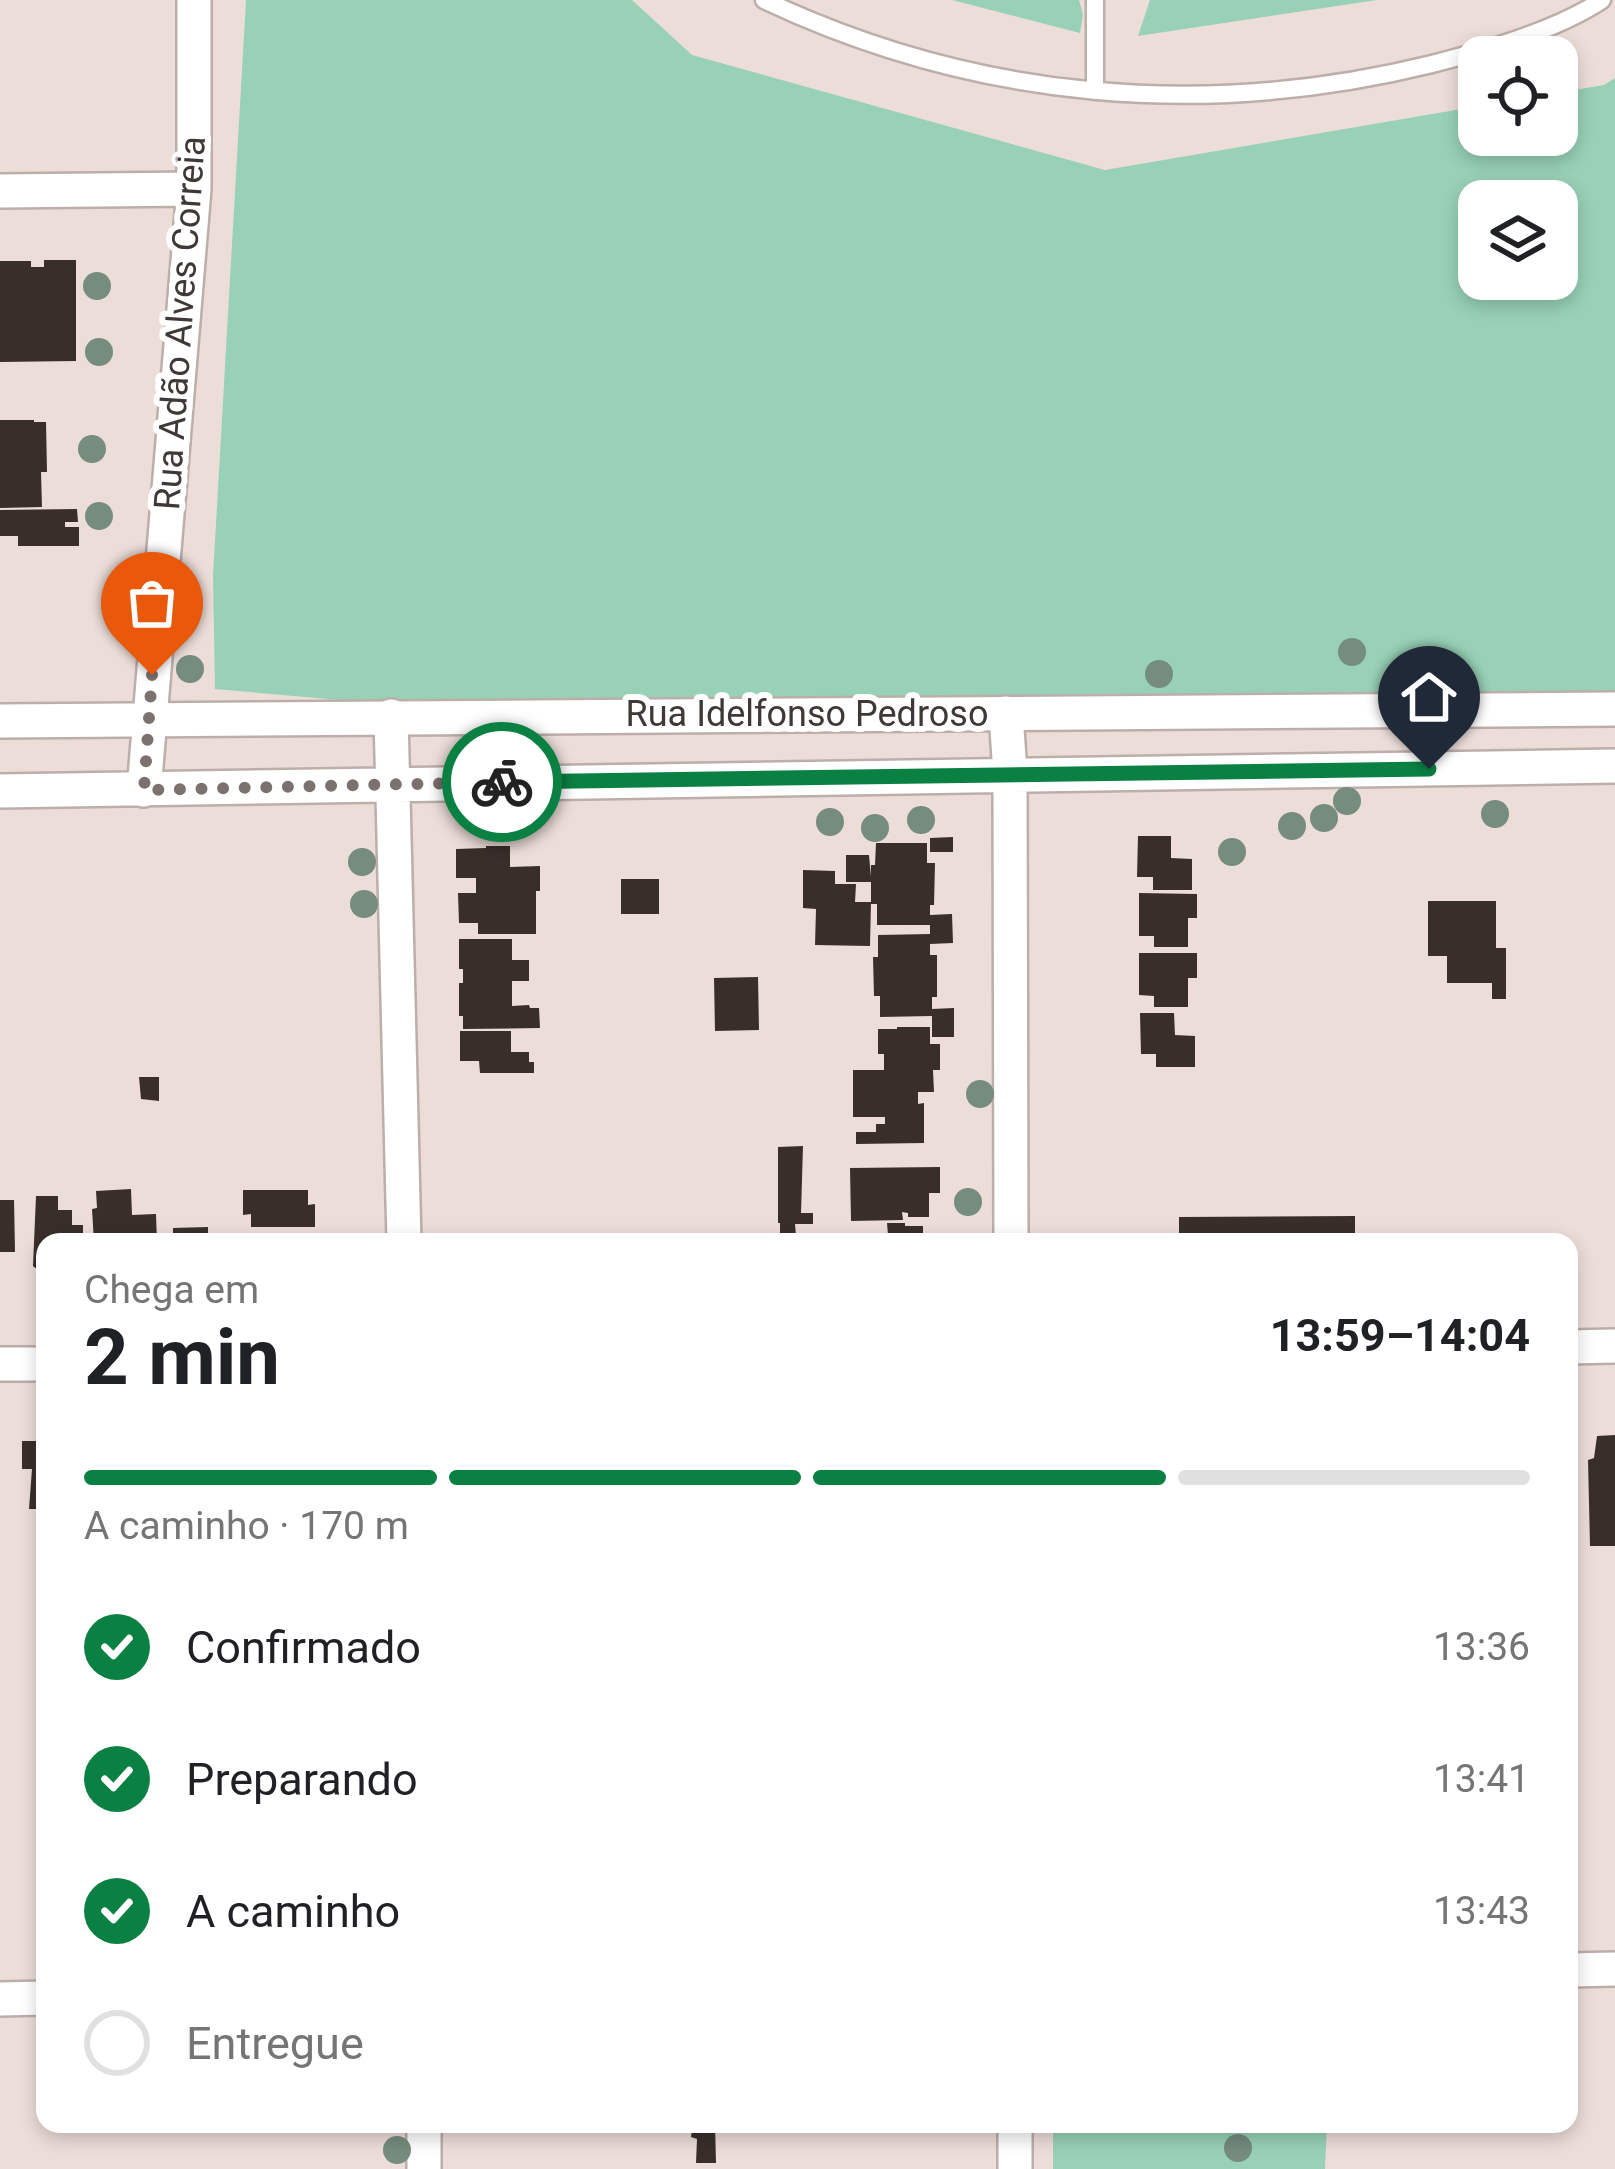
<!DOCTYPE html>
<html lang="pt">
<meta charset="utf-8">
<style>
:root{--surface:#fff;--page:#f6f6f6;--text:#202124;--muted:#757577;--line:#e0e0e0;--accent:#0b8043}
body{margin:0;font-family:Roboto,sans-serif;background:var(--page);color:var(--text);height:100vh;display:flex;flex-direction:column;font-size:45px;white-space:nowrap}
*{box-sizing:border-box;margin:0}
p{font-size:39px;color:var(--muted)}
.icon{flex:none;width:66px;height:66px;fill:none;stroke:currentColor;stroke-width:2;stroke-linecap:round;stroke-linejoin:round}
.map{position:relative;flex:1;overflow:hidden}
.panel{position:absolute;left:36px;top:1233px;width:1542px;height:900px;display:flex;flex-direction:column;background:var(--surface);border-radius:24px;box-shadow:0 6px 18px #0003}
.panel>*{flex:none}
.fabs{position:absolute;left:1458px;top:36px;display:grid;gap:24px}
.fabs a{display:grid;place-items:center;width:120px;height:120px;border-radius:24px;background:var(--surface);box-shadow:0 6px 18px #0003;font-size:60px}
.pin{position:absolute;display:grid;place-items:center;width:102px;height:102px;color:#fff;margin:-123px -51px;border-radius:50% 50% 50% 0;rotate:-45deg;box-shadow:0 0 12px #0007}
.pin .icon{rotate:45deg}
.courier{position:absolute;display:grid;place-items:center;width:120px;height:120px;margin:-60px;border:9px solid #0b8043;border-radius:50%;background:#fff;color:#222;box-shadow:0 3px 15px #0007}
.headline em{font-style:normal;font-weight:700}
.headline div{display:flex;flex-direction:column-reverse}
.headline{display:flex;align-items:center;justify-content:space-between;height:204px;padding:0 48px}
h1{font-size:78px;font-weight:700;line-height:90px}
.bar{display:grid;grid-template-columns:repeat(4,1fr);gap:18px 12px;align-content:center;height:144px;padding:0 48px}
.bar i{height:15px;border-radius:9px;background:var(--line)}
.bar .on{background:var(--accent)}
.bar p{grid-column:span 4}
ol{padding:0 48px;list-style:none}
li{display:flex;align-items:center;gap:36px;height:132px}
li p{margin-inline-start:auto}
li .icon{padding:12px;border-radius:50%;background:var(--accent);color:#fff;stroke-width:4}
li:last-child{color:var(--muted)}
li i{width:66px;height:66px;border:6px solid var(--line);border-radius:50%}
.map>svg:first-child{display:block}
.green{fill:#98d1b7;fill-rule:evenodd}
.building{fill:#392e2a}
.lines{fill:none;stroke-linecap:round;stroke-linejoin:round}
.service-casing{stroke:#bcaea9;stroke-width:21}
.minor-casing{stroke:#bcaea9;stroke-width:38}
.service{stroke:#fff;stroke-width:16}
.minor{stroke:#fff;stroke-width:33}
.tree{fill:#758c7f}
.done{stroke:#7b726f;stroke-width:12;stroke-dasharray:0 21.6}
.route{stroke:#0b8043;stroke-width:15}
.labels{text-anchor:middle;dominant-baseline:central;stroke-width:12;stroke-linejoin:round;paint-order:stroke}
.street-label{font-size:36px;fill:#3e3836;stroke:#fff}
</style>
<div class="map">
<svg width="1615" height="2169" viewBox="0 0 1615 2169">
<rect width="100%" height="100%" fill="#ecddd8"/>
<path class="green" d="M246 0H632L692 55 1105 170 1479 106V135H1557V93L1604 85 1615 78V691L430 708 215 689 213 576ZM1479 201H1557V279H1479Z
M952 0H1079L1083 15 1080 33Z
M1150 0H1377L1138 36Z
M1053 2124H1327L1325 2169H1053Z"/>
<path class="building" d="M44 260H76V361L0 362V261H31V267H44Z
M0 420H34V422H46L47 472H41L42 507 0 508Z
M77 509 78 522H65V527H79V546H18V536H0V510Z
M1138 836H1171V858L1192 859V890H1153V877H1137Z
M953 837V852H930V838Z
M876 843H927V863H935L934 905H930V915L952 914 953 943 930 944V955H937V997H932V1009L954 1008V1037H932V1016L880 1017V996H874L873 957H878V935L930 934V925H877V904H871V882H846V855H869L871 877V865H875Z
M486 846H510V867L540 866V891H536V934H478V923H459L458 893H476V878H456V849L486 848Z
M803 870 835 871V884H856L855 902H871L870 946 815 945 816 909 803 908Z
M621 879H659V914H621Z
M1139 893 1197 894V918H1188V947H1154V936H1139Z
M1428 901H1496V948H1506V999H1492V983H1447V956H1428Z
M459 939H512V960H529V981H512V1006L529 1005 530 1008H539L540 1028 463 1029V1016H459V983H463V969H459Z
M1139 953H1197V978H1188V1007H1154V996L1139 995Z
M758 977 759 1030 715 1031 714 978Z
M1140 1013H1174L1175 1035 1195 1036V1067H1156V1054H1141Z
M897 1027H930V1044H940V1070H933L934 1092H918V1104L924 1103V1143L856 1144V1132H876V1124H885V1117H853V1070H884V1054H878V1029H897Z
M460 1031H511V1052H529V1062H534V1073H480L479 1061H460Z
M139 1077H159V1101L141 1099Z
M803 1146 801 1213H813V1224H795L796 1236 888 1235 887 1223H905V1226H923V1233H958V1242H780V1223H778V1147Z
M940 1167V1193H929V1217H908V1213L902 1212 903 1220 851 1221 850 1168Z
M131 1189 132 1215 156 1214 157 1242H94L92 1209 97 1208 96 1191Z
M243 1190H308V1205L315 1204V1227H251V1214L243 1215Z
M36 1196H58V1210H72V1225H83V1242H45V1272H40L33 1266Z
M0 1200H14L15 1252H0Z
M1355 1216V1242H1179V1217Z
M208 1227V1242H173V1228Z
M1615 1435V1546H1590L1588 1460 1594 1458 1597 1436Z
M22 1441H45V1509H29L32 1469H22Z
M666 2124H715L716 2163H696L697 2139 691 2137 692 2130H665Z"/>
<g class="lines">
<defs>
<path id="service" d="M764 0C976 100 1205 120 1432 64 1486 50 1555 31 1602 0
M1095 0V91"/>
<path id="minor" d="M0 191 194 189
M1006 713 1010 774 1011 1242
M391 716 404 1242
M0 721 1615 709
M144 790 194 189V0
M0 791 1615 766
M1569 1347 1615 1346
M0 1364H45
M1569 1970 1615 1969
M0 1999 45 1998
M424 2124V2169
M1015 2124V2169"/>
</defs>
<use href="#service" class="service-casing"/>
<use href="#minor" class="minor-casing"/>
<use href="#service" class="service"/>
<use href="#minor" class="minor"/>
</g>
<g class="tree">
<circle cx="97" cy="286" r="14"/>
<circle cx="99" cy="352" r="14"/>
<circle cx="92" cy="449" r="14"/>
<circle cx="99" cy="516" r="14"/>
<circle cx="1352" cy="652" r="14"/>
<circle cx="190" cy="669" r="14"/>
<circle cx="1159" cy="674" r="14"/>
<circle cx="1347" cy="801" r="14"/>
<circle cx="1495" cy="814" r="14"/>
<circle cx="1324" cy="818" r="14"/>
<circle cx="921" cy="820" r="14"/>
<circle cx="830" cy="822" r="14"/>
<circle cx="1292" cy="826" r="14"/>
<circle cx="875" cy="828" r="14"/>
<circle cx="1232" cy="852" r="14"/>
<circle cx="362" cy="862" r="14"/>
<circle cx="364" cy="904" r="14"/>
<circle cx="980" cy="1094" r="14"/>
<circle cx="968" cy="1202" r="14"/>
<circle cx="1238" cy="2148" r="14"/>
<circle cx="397" cy="2150" r="14"/>
</g>
<g class="lines">
<path class="done" d="M152 675 144 790 502 782"/>
<path class="route" d="M502 782 1429 769"/>
</g>
<g class="labels">
<g class="street-label">
<text transform="translate(180 323) rotate(-86)">Rua Adão Alves Correia</text>
<text x="807" y="714">Rua Idelfonso Pedroso</text>
</g>
</g>
</svg>
<div class="fabs">
<a><svg class="icon" aria-label="locate" viewBox="0 0 24 24"><circle cx="12" cy="12" r="6"/><path d="M12 2v4M12 18v4M2 12h4M18 12h4"/></svg></a>
<a><svg class="icon" aria-label="layers" viewBox="0 0 24 24"><path d="M12 4l9 5-9 5-9-5zM3 14l9 5 9-5"/></svg></a>
</div>
<div class="pin" style="left:152px;top:675px;background:#ea580c"><svg class="icon" aria-label="bag" viewBox="0 0 24 24"><path d="M5 8h14l-1 12H6zM9 8a3 3 0 0 1 6 0"/></svg></div>
<div class="pin" style="left:1429px;top:769px;background:#1f2937"><svg class="icon" aria-label="home" viewBox="0 0 24 24"><path d="M3 11l9-7 9 7M6 9v11h12V9"/></svg></div>
<div class="courier" style="left:502px;top:782px"><svg class="icon" aria-label="bike" viewBox="0 0 24 24"><circle cx="6" cy="16" r="4"/><circle cx="18" cy="16" r="4"/><path d="M6 16l4-8h5l3 8M10 8l3 8H6M13 5h3"/></svg></div>
<section class="panel">
<div class="headline"><div><h1>2 min</h1><p>Chega em</p></div><em>13:59–14:04</em></div>
<div class="bar"><i class="on"></i><i class="on"></i><i class="on"></i><i></i><p>A caminho · 170 m</p></div>
<ol>
<li><svg class="icon" aria-label="check" viewBox="0 0 24 24"><path d="M5 12l5 5 9-10"/></svg>Confirmado<p>13:36</p></li>
<li><svg class="icon" aria-label="check" viewBox="0 0 24 24"><path d="M5 12l5 5 9-10"/></svg>Preparando<p>13:41</p></li>
<li><svg class="icon" aria-label="check" viewBox="0 0 24 24"><path d="M5 12l5 5 9-10"/></svg>A caminho<p>13:43</p></li>
<li><i></i>Entregue</li>
</ol>
</section>
</div>
